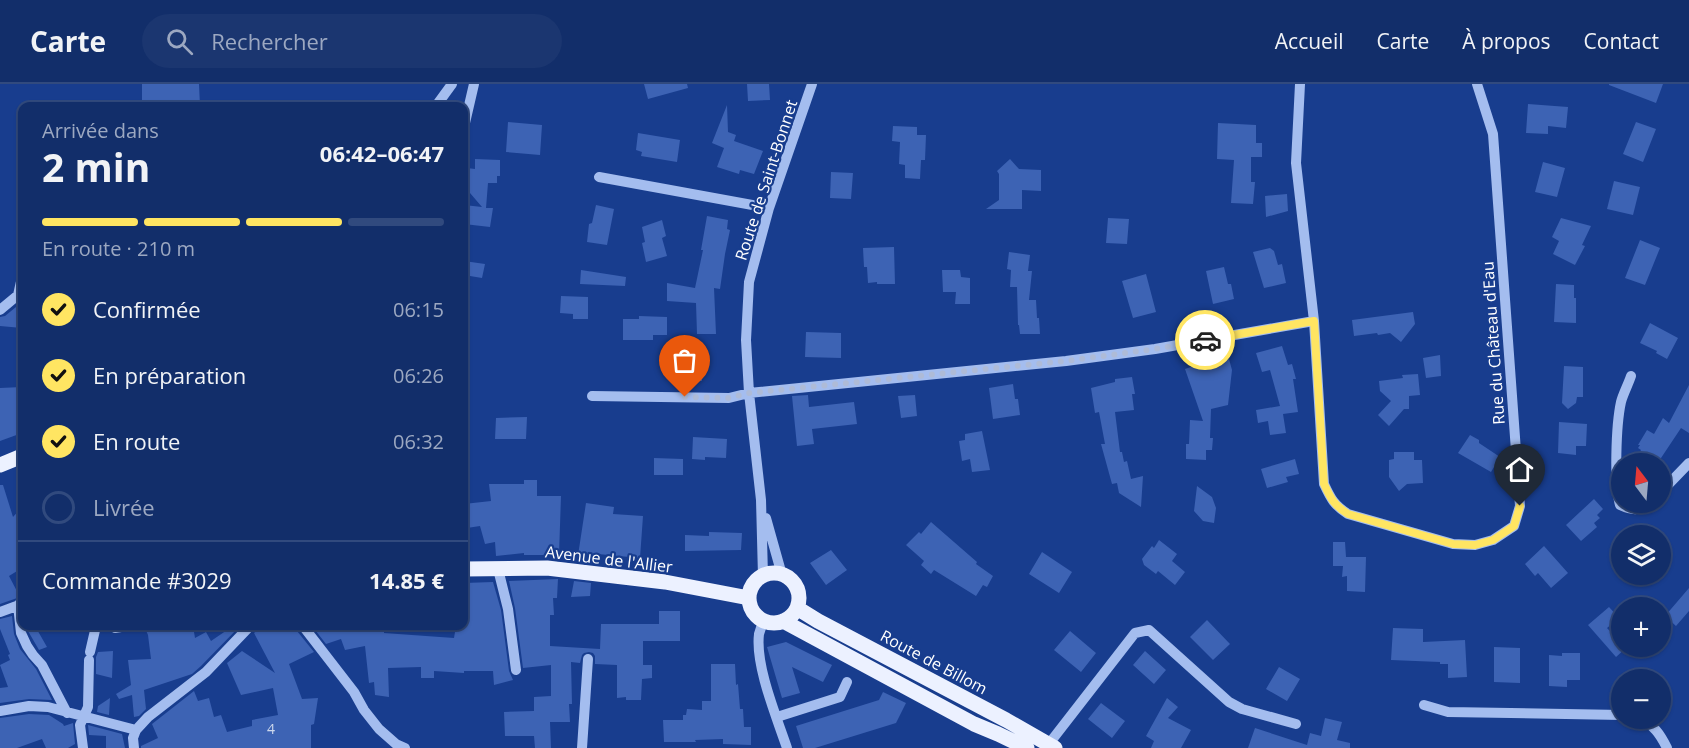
<!DOCTYPE html>
<html lang="fr">
<meta charset="utf-8">
<style>
:root{--surface:#122e6a;--page:#1b3670;--text:#f1f3f6;--muted:#9ca8c1;--line:#314a7e;--accent:#ffe562}
body{margin:0;font-family:"Open Sans",sans-serif;background:var(--page);color:var(--text);height:100vh;display:flex;flex-direction:column;font-size:22px;white-space:nowrap}
*{box-sizing:border-box;margin:0}
p{font-size:20px;color:var(--muted)}
.icon{flex:none;width:33px;height:33px;fill:none;stroke:currentColor;stroke-width:2;stroke-linecap:round;stroke-linejoin:round}
.map{position:relative;flex:1;overflow:hidden}
.side{position:absolute;left:18px;top:18px;width:450px;height:528px;display:flex;flex-direction:column;background:var(--surface);border-radius:12px;box-shadow:0 2px 4px #0004,0 0 0 2px var(--line)}
.side>*{flex:none}
.needle{width:39px;rotate:344deg}
.controls{position:absolute;left:1611px;top:369px;display:grid;gap:12px}
.controls a{display:grid;place-items:center;width:60px;height:60px;border-radius:50%;background:var(--surface);box-shadow:0 2px 4px #0004,0 0 0 2px var(--line);font-size:30px}
.pin{position:absolute;display:grid;place-items:center;width:51px;height:51px;color:#fff;margin:-62px -26px;border-radius:50% 50% 50% 0;rotate:-45deg;box-shadow:0 0 6px #0007}
.pin .icon{rotate:45deg}
.courier{position:absolute;display:grid;place-items:center;width:60px;height:60px;margin:-30px;border:4px solid #ffe562;border-radius:50%;background:#fff;color:#222;box-shadow:0 2px 8px #0007}
.overview em{font-style:normal;font-weight:700}
.overview div{display:flex;flex-direction:column-reverse}
.overview{display:flex;align-items:center;justify-content:space-between;height:102px;padding:0 24px}
h1{font-size:39px;font-weight:700;line-height:45px}
.bar{display:grid;grid-template-columns:repeat(4,1fr);gap:9px 6px;align-content:center;height:72px;padding:0 24px}
.bar i{height:8px;border-radius:4px;background:var(--line)}
.bar .active{background:var(--accent)}
.bar p{grid-column:span 4}
.line{display:flex;align-items:center;gap:15px;padding:0 24px;border-top:2px solid var(--line)}
.line div{flex:1}
ol{padding:0 24px;list-style:none}
li{display:flex;align-items:center;gap:18px;height:66px}
li p{margin-inline-start:auto}
li .icon{padding:6px;border-radius:50%;background:var(--accent);color:#111;stroke-width:4}
li:last-child{color:var(--muted)}
li i{width:33px;height:33px;border:3px solid var(--line);border-radius:50%}
header{display:flex;align-items:center;gap:36px;box-sizing:border-box;height:84px;padding:0 30px;background:var(--surface);border-bottom:2px solid var(--line)}
header strong{font-size:28px}
nav{display:flex;gap:33px;margin-inline-start:auto;font-size:21px}
.search{width:420px;height:54px;background:var(--page);display:flex;align-items:center;gap:15px;box-sizing:border-box;padding:0 21px;border-radius:33px;color:var(--muted);font-size:22px}
.map>svg:first-child{display:block}
.building{fill:#3d63b4}
.lines{fill:none;stroke-linecap:round;stroke-linejoin:round}
.minor{stroke:#a4bdef;stroke-width:10}
.major{stroke:#ecf1ff;stroke-width:15}
.done{stroke:#aebbd7;stroke-width:6;stroke-dasharray:0 10.8}
.route{stroke:#ffe562;stroke-width:8}
.labels{text-anchor:middle;dominant-baseline:central;stroke-width:4.5;stroke-linejoin:round;paint-order:stroke}
.number-label{font-size:14px;fill:#ced8ec}
.street-label{font-size:16px;fill:#fff;stroke:#183d8e}
</style>
<header>
<strong>Carte</strong>
<div class="search"><svg class="icon" aria-label="search" viewBox="0 0 24 24"><circle cx="10" cy="10" r="6"/><path d="M15 15l6 6"/></svg>Rechercher</div>
<nav><a>Accueil</a><a>Carte</a><a>À propos</a><a>Contact</a></nav>
</header>
<div class="map">
<svg width="1689" height="664" viewBox="0 0 1689 664">
<rect width="100%" height="100%" fill="#183d8e"/>
<path class="building" d="M142 0H199L200 22H142Z
M644 0H687L688 4 648 15Z
M747 0H769L770 16 748 17Z
M1609 0H1663L1656 19 1609 1Z
M1528 20 1568 23 1566 44 1548 42V50L1526 49Z
M727 21 728 48 736 51 734 57 763 67 754 90 740 86 739 90 717 83 724 64 712 59Z
M508 38 542 41 540 71 506 68Z
M1636 38 1656 45 1643 78 1623 70Z
M1218 39 1256 41V59H1262V73H1251V98H1255L1253 120 1231 119 1234 76 1217 75Z
M893 42 917 43V51H926L925 76H921L920 95 905 94V81L899 80 900 58 892 57Z
M638 49 680 56 677 78 641 72 642 68 636 66Z
M475 75 500 76V92H497V99H488L486 124H493L490 143 464 140V121L482 123 464 102V94L467 89V84L475 85Z
M1010 75 1019 85 1041 86V107L1022 106V125H986L999 116V90L997 87Z
M1543 78 1565 84 1557 113 1535 108Z
M831 88 853 89 851 115 830 114Z
M1614 97 1640 103 1633 131 1607 125Z
M1287 110 1288 127 1266 133 1265 112Z
M596 121 614 125 607 161 587 158 589 140 592 139Z
M707 132 728 136 727 145 730 146 725 170 720 205 714 204 716 250H697L696 219 667 217V199L695 204 703 166H701Z
M1108 134 1129 135 1127 160 1106 159Z
M1561 134 1591 142 1582 161 1585 162 1575 181 1553 170 1559 157 1552 153Z
M662 136 666 152 662 154 667 172 646 178 642 159 645 158 642 143Z
M1640 156 1660 164 1645 201 1625 194Z
M894 163 895 200H877V198L868 199 867 183H864L863 164Z
M1270 164 1274 167 1278 181 1282 180 1286 199 1264 204 1253 168Z
M1009 168 1030 171 1028 187H1032L1029 216H1036L1037 234H1039L1040 250H1020L1019 241H1018L1017 203H1010L1011 186 1007 185Z
M464 177 485 180 482 194 464 191Z
M1224 183 1228 200H1231L1234 215 1213 220 1206 187Z
M581 186 626 193 625 202 580 200Z
M942 186H960L961 193 970 194V220H955L956 208H943Z
M1146 190 1156 228 1133 234 1122 197Z
M1556 200 1574 201V214H1576V239L1554 238Z
M561 212 588 213V235H573V230L560 229Z
M16 223H22V244L0 242V233L5 232Z
M1413 228 1415 240 1401 258 1390 249 1378 251 1377 249 1354 252 1352 236Z
M639 232 667 233V251H653V256H623V235H639Z
M1650 239 1678 254 1667 275 1656 269 1657 267 1640 259Z
M806 248 841 249V274L805 273Z
M1282 262 1288 281 1292 280 1296 295H1293L1298 328 1283 330 1286 349 1270 351 1268 337 1258 339 1256 326 1280 322 1270 286 1262 288 1256 269Z
M700 267 702 297 679 298 678 268Z
M1440 271 1441 292 1426 294 1423 274Z
M1229 275 1232 286 1228 321 1211 325 1210 354H1213L1212 366H1206V376L1186 375V360H1189L1190 336 1203 337 1185 285 1211 276 1213 281Z
M1564 282 1583 283V313H1577L1576 319 1568 325 1562 319Z
M1418 290 1420 311 1409 312V325H1404L1389 342 1378 331 1391 317 1380 307 1379 297 1403 294 1402 291Z
M1132 293 1135 310H1132L1134 326 1115 328 1120 368H1122L1124 378 1127 377 1131 395 1143 392 1141 423 1119 409 1117 399 1112 400 1101 360H1105L1099 328 1095 329 1091 304 1115 298V295Z
M1013 300 1015 315H1018L1020 331 993 335 989 304Z
M1689 301V349L1681 344 1657 380H1637L1640 374 1637 373 1641 366 1638 364 1640 361H1638L1647 346 1654 350 1663 334 1669 339Z
M22 303V349L0 357V304Z
M808 311 809 323 854 318 857 340 812 345 814 360 797 362 792 312Z
M915 311 917 332 901 334 898 312Z
M527 333 526 355H495L496 334Z
M1559 338 1587 340 1586 362H1576V371L1558 369Z
M982 347 990 386 972 388 970 375 962 377 959 357 965 356V350Z
M1470 351 1479 356V359L1500 373 1491 388 1458 369Z
M693 353 727 355 726 374 705 373V376L692 375Z
M1394 368H1414V376H1422L1423 399 1407 400 1399 407 1389 393V376L1394 375Z
M654 374 683 375V391H654Z
M1295 375 1299 390 1286 393 1288 398 1267 404 1261 385Z
M524 396H537V412H561L559 471H524V469L496 472 495 458 485 460 480 442 467 444 464 420 491 417 489 400H524Z
M0 401H3L13 433 22 423V484L9 492 20 513 0 520Z
M1197 402 1212 413 1216 424 1214 439 1203 437 1194 427Z
M1594 415 1603 425 1597 431 1600 434 1594 439 1597 443 1581 457 1566 441Z
M586 419 614 423 613 430 643 432 640 474 598 470 596 477H594V480L577 478Z
M931 438 977 478 976 480 993 492 987 503 983 501 976 512 934 486 931 490 921 481 924 477 906 461 919 448 921 450Z
M709 448 742 449 741 466 685 467V451L709 452Z
M1159 456 1177 470 1172 477 1185 488 1175 501 1158 487 1156 490 1144 481 1142 475 1152 462 1154 464Z
M1333 458H1345L1346 473H1366L1365 508 1347 507V492L1342 493 1343 482H1333Z
M1544 462 1568 489 1551 504 1538 489 1535 492 1525 480Z
M831 466 847 486 826 501 810 479Z
M1042 468 1072 488 1059 509 1029 490Z
M558 495 557 514H553L554 531H550V562L600 565 601 540H659V527H680V557H643V581H652V594L642 595 641 616H626V613L617 614V581L595 580V572L593 569 589 568 584 569 582 571 580 579 571 578 572 620H569L570 638H550L551 664H535L534 652H505L504 628 534 627V613L551 612V581L523 584 515 524 509 497Z
M574 497 591 499 590 512 571 513Z
M493 498 501 526 509 587 513 596 494 601 493 587H464V589L434 587V594H421V583L388 584 389 613 375 611 374 598 369 599 365 562 345 566 341 555 326 560 312 542H384V549L454 554 456 542H464V499Z
M1689 504V527L1676 542 1665 532Z
M1609 523 1619 534 1607 544 1622 560V562L1626 564 1616 573 1588 541Z
M12 532 14 550 20 565 36 585 52 616 29 615 0 619V604L8 603 0 581 10 576 8 571 10 570 0 545V535Z
M1207 536 1230 560 1213 576 1190 553Z
M28 542H35L47 563 39 566 28 547Z
M144 542H193L195 554 206 548 211 557 233 542 239 543 201 582 192 590 144 606 146 625 139 632 134 633 132 611 119 615 116 610 131 601 128 576 151 575 148 551Z
M262 542H296L297 547 314 568 289 580 302 615 318 614 314 640 311 641V664H141V662L158 654 152 640 194 607 198 617 209 614 214 633 221 631 227 648 252 642V636L278 631 273 604 241 611 227 579 242 567 275 589 254 549Z
M1393 544 1423 545V558L1465 556 1467 593 1448 594V580H1440V578L1391 576Z
M1070 547 1096 569 1081 588 1054 566Z
M786 558 832 581 823 598 792 583 800 609 782 614 767 563Z
M1494 563 1520 564V599L1494 598Z
M113 567 112 594 96 590V573L98 568Z
M1145 567 1166 586 1154 600 1133 581Z
M1562 569H1580V596H1567V603L1549 602V571L1562 572Z
M711 580H735L736 601 738 600 740 625H743L744 643H751V661L723 660V655L695 656 696 658H664L663 636H683V631H686L687 625 702 626V617H711Z
M1279 583 1300 595 1287 617 1266 605Z
M883 608 906 619 896 639 815 664H803L796 642 879 616Z
M110 614 109 631 97 628 98 622Z
M1167 614 1178 623 1168 634 1191 646 1181 664H1151L1154 657 1146 652Z
M1101 619 1125 637 1112 654 1088 635Z
M29 630 49 631 63 640 64 642 73 639 75 660 68 664H46L42 655 17 664H0V634Z
M1325 634 1342 638 1337 656 1350 659V664H1248L1255 644 1307 661 1310 649 1321 652Z
M88 641 122 650 125 664H106V652L89 651Z"/>
<g class="lines">
<path class="minor" d="M1300 0 1296 79 1314 237 1324 400C1331 415 1334 421 1348 430L1453 460 1475 461 1493 456 1514 442 1520 422 1493 50 1477 0
M436 22 452 0
M464 43 474 0
M599 93 769 124
M0 226 18 211 22 193
M1631 292C1628 301 1623 310 1621 318 1616 341 1614 399 1620 421 1633 427 1640 427 1652 418
M592 312 729 314 749 309 1066 277 1155 265 1314 237
M1660 409 1689 379
M766 434 782 491
M498 485 508 525 516 586
M763 492 761 416 749 309 746 256 749 198 769 124 812 0
M18 521 21 549 27 562 33 571 42 581 67 629
M0 528 22 520
M764 537C762 541 760 546 759 550 755 582 777 634 787 664
M303 542 354 608 364 626 379 645 396 660 405 664
M115 544 127 542
M90 568 96 542
M1424 621 1448 628 1622 631
M0 627 29 622 48 623 136 646
M777 633 840 613 847 598
M1639 634C1654 641 1660 650 1667 664
M1048 661 1135 549 1149 546 1229 618 1242 625 1296 640
M83 664 80 641 88 623 89 576
M134 664 133 654 136 646 148 633 206 588 250 542
M582 664 588 575"/>
<path class="major" d="M0 381 22 372
M464 485 547 484 665 498 749 514
M749 514a25 25 0 1 1 50 0a25 25 0 1 1-50 0Z
M797 524 818 537 1006 636 1055 664
M783 537 974 640 998 650 1027 664"/>
</g>
<g class="lines">
<path class="done" d="M685 313 729 314 749 309 1066 277 1155 265 1205 256"/>
<path class="route" d="M1205 256 1314 237 1324 400C1331 415 1334 421 1348 430L1453 460 1475 461 1493 456 1514 442 1520 422"/>
</g>
<g class="labels">
<g class="number-label">
<text x="271" y="644">4</text>
</g>
<g class="street-label">
<text transform="translate(766 96) rotate(-72)">Route de Saint-Bonnet</text>
<text transform="translate(1493 259) rotate(-94)">Rue du Château d'Eau</text>
<text transform="translate(609 475) rotate(7)">Avenue de l'Allier</text>
<text transform="translate(934 578) rotate(28)">Route de Billom</text>
</g>
</g>
</svg>
<div class="controls">
<a><svg class="needle" viewBox="-14 -14 28 28"><path d="M0-13l5 13h-10z" fill="#e53935"/><path d="M0 13l5-13h-10z" fill="#9ca8c1"/></svg></a>
<a><svg class="icon" aria-label="layers" viewBox="0 0 24 24"><path d="M12 4l9 5-9 5-9-5zM3 14l9 5 9-5"/></svg></a>
<a>+</a>
<a>−</a>
</div>
<div class="pin" style="left:685px;top:313px;background:#ea580c"><svg class="icon" aria-label="bag" viewBox="0 0 24 24"><path d="M5 8h14l-1 12H6zM9 8a3 3 0 0 1 6 0"/></svg></div>
<div class="pin" style="left:1520px;top:422px;background:#1f2937"><svg class="icon" aria-label="home" viewBox="0 0 24 24"><path d="M3 11l9-7 9 7M6 9v11h12V9"/></svg></div>
<div class="courier" style="left:1205px;top:256px"><svg class="icon" aria-label="car" viewBox="0 0 24 24"><path d="M5 17H2v-5l4-1 3-4h7l3 4 3 1v5h-3M9 17h6M6 11h13"/><circle cx="7" cy="17" r="2"/><circle cx="17" cy="17" r="2"/></svg></div>
<section class="side">
<div class="overview"><div><h1>2 min</h1><p>Arrivée dans</p></div><em>06:42–06:47</em></div>
<div class="bar"><i class="active"></i><i class="active"></i><i class="active"></i><i></i><p>En route · 210 m</p></div>
<ol>
<li><svg class="icon" aria-label="check" viewBox="0 0 24 24"><path d="M5 12l5 5 9-10"/></svg>Confirmée<p>06:15</p></li>
<li><svg class="icon" aria-label="check" viewBox="0 0 24 24"><path d="M5 12l5 5 9-10"/></svg>En préparation<p>06:26</p></li>
<li><svg class="icon" aria-label="check" viewBox="0 0 24 24"><path d="M5 12l5 5 9-10"/></svg>En route<p>06:32</p></li>
<li><i></i>Livrée</li>
</ol>
<div class="line" style="height:78px"><div>Commande #3029</div><b>14.85 €</b></div>
</section>
</div>
